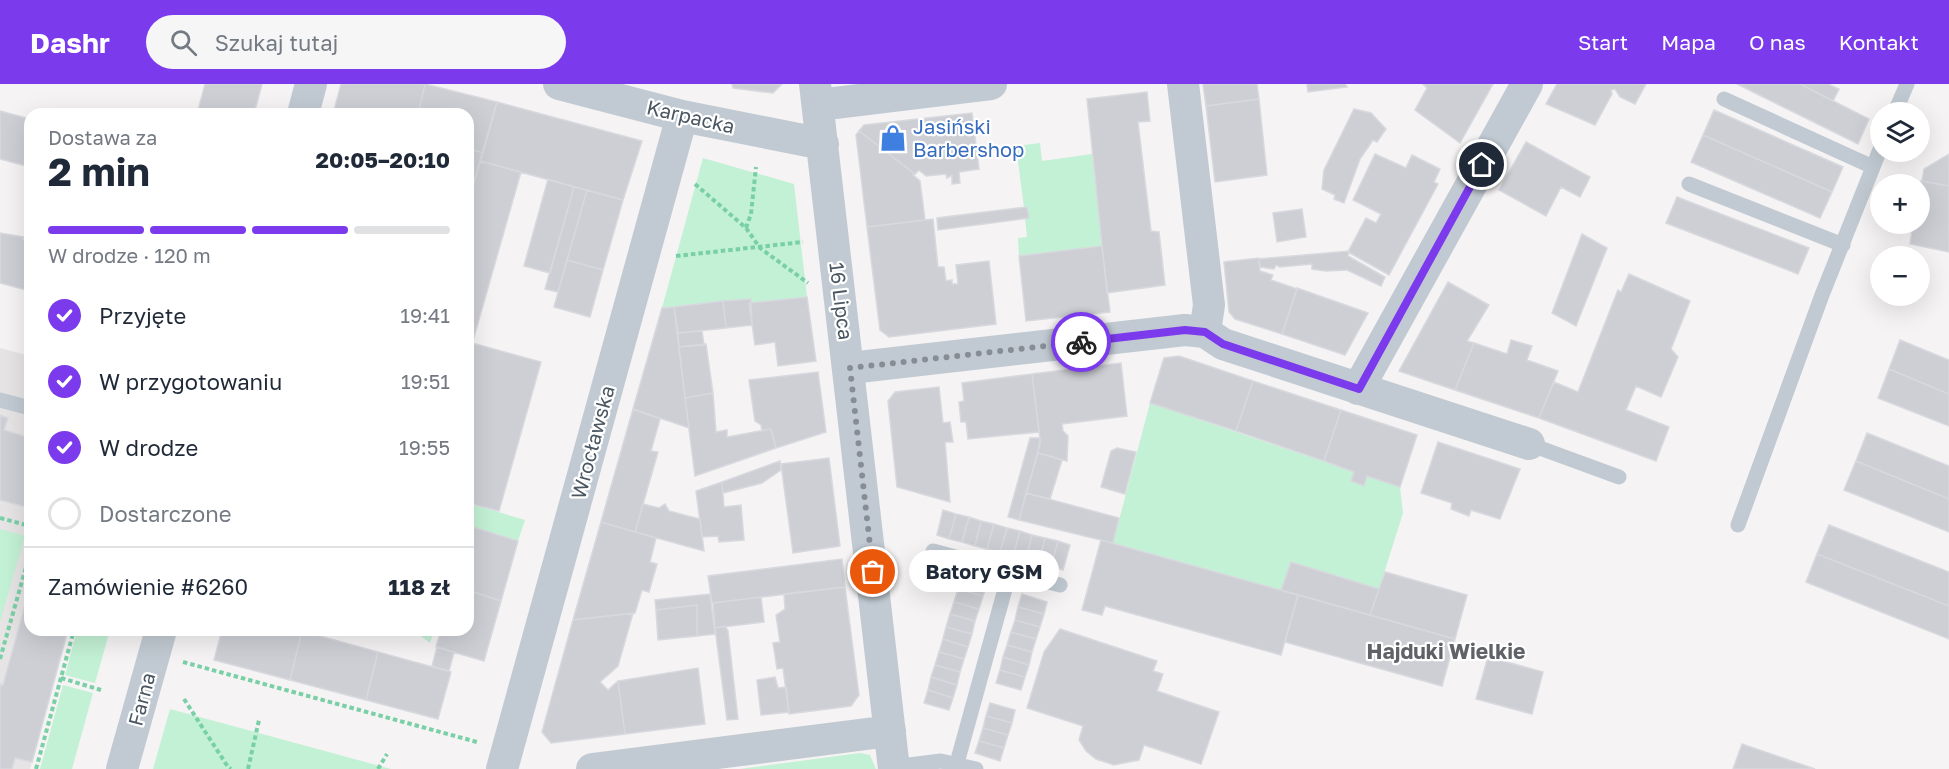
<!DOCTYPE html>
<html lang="pl">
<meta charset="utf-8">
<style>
:root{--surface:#fff;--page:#f6f6f7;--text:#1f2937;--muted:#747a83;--line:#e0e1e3;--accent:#7c3aed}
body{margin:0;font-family:"Golos Text",sans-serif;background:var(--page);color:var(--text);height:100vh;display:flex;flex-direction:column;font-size:22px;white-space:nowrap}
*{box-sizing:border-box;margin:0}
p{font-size:20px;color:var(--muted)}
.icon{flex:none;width:33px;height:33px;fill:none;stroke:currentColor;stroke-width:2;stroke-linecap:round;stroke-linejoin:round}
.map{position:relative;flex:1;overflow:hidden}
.details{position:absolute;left:24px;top:24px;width:450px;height:528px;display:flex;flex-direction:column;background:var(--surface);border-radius:18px;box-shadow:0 6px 24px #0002}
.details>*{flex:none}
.controls{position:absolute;left:1870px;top:18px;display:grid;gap:12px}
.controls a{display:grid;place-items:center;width:60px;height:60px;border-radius:50%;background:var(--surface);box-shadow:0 6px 24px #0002;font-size:30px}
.pin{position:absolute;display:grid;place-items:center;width:51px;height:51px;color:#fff;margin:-26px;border:3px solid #fff;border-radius:50%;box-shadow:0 2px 6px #0007}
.courier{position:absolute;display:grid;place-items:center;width:60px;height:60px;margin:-30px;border:4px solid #7c3aed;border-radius:50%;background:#fff;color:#222;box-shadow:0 2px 8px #0007}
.bubble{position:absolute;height:42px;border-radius:21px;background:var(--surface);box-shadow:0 6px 24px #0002;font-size:20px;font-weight:700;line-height:42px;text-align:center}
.summary em{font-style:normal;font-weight:700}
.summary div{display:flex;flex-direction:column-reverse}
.summary{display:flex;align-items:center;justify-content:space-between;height:102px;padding:0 24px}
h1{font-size:39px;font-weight:700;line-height:45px}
.bar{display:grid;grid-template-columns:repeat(4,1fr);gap:9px 6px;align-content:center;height:72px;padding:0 24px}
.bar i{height:8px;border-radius:4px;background:var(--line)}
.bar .on{background:var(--accent)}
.bar p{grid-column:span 4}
.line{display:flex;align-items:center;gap:15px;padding:0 24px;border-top:2px solid var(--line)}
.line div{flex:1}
ol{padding:0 24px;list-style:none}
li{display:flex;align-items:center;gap:18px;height:66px}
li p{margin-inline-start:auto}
li .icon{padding:6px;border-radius:50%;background:var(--accent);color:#fff;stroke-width:4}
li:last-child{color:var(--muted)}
li i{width:33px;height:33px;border:3px solid var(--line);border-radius:50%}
header{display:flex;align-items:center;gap:36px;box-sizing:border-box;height:84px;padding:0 30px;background:var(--accent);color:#fff}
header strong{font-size:28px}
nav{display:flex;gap:33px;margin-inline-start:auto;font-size:21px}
.search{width:420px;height:54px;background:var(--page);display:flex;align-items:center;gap:15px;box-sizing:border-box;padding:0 21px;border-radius:33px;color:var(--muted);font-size:22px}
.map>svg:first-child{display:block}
.education{fill:#e6e4e5}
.green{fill:#c3f1d5}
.building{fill:#cdcfd5;stroke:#d7d9de;stroke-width:1.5}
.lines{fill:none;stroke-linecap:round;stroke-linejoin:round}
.path{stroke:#7ad0a6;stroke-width:4;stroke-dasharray:4.5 3;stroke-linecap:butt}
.lane{stroke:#c1cad2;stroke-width:15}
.street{stroke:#c1cad2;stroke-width:32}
.done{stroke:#868d94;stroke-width:6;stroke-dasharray:0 10.8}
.route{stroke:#7c3aed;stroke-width:8}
.labels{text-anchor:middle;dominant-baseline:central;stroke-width:4.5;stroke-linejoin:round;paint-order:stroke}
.street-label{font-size:20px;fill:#4a5661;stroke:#fff}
.shop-label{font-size:20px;fill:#366cbe;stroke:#fff;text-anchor:start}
.neighbourhood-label{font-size:21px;font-weight:bold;fill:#5f6368;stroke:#fff}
</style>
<header>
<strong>Dashr</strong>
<div class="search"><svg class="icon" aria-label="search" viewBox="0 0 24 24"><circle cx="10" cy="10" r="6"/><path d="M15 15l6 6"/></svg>Szukaj tutaj</div>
<nav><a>Start</a><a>Mapa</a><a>O nas</a><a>Kontakt</a></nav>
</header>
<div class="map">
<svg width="1949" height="685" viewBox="0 0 1949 685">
<rect width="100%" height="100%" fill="#f5f3f3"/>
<path class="education" d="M0 264 30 272V546H68L30 685H0Z"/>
<path class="green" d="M1040 59 1042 77 1092 70 1102 162 1019 172 1018 154 1027 153 1025 135 1029 134 1027 124H1024L1016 62Z
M703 74 794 100 807 213 751 219V215L662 224Z
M1150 319 1354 388 1351 397 1364 402 1367 392 1400 403 1403 429 1379 505 1291 478 1281 506 1113 459Z
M468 419 525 436 518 457 471 442 468 450Z
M0 445 25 452 0 538Z
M77 546H110L95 599 65 591Z
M413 546H434L430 559Z
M63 601 93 609 72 685H40Z
M170 625 391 685H153Z
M860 669 870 671 876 685H740Z"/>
<path class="building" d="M205 0H262L254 30H197Z
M341 0H425L418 30H333Z
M425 0 497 18 483 69 468 64V30H418Z
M732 0H782L773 9 733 4Z
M1203 0H1257L1259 15 1206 22Z
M1307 0H1345L1347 3 1308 8Z
M1423 0H1493L1460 59 1415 26 1427 4Z
M1557 0H1646L1635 20 1620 13 1615 5 1611 6 1612 10 1595 41 1546 20Z
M1737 0H1800L1869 35 1858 60Z
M1800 0H1828L1839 5 1833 17Z
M1147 8 1150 37 1138 38 1151 147 1159 148 1165 201 1107 209 1087 15Z
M1259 15 1267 91 1215 98 1206 22Z
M497 18 642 57 623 116 480 77Z
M1354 25 1371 29 1386 45 1377 58 1373 56 1360 75 1344 119 1334 115 1335 111 1322 105 1324 86Z
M1714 26 1843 83 1832 108 1703 51Z
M0 27 30 35V83L0 75Z
M972 29 979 85 959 88 960 99 952 100V91L947 94 946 90 926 92 919 86 915 90 859 47 864 41Z
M859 47 915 90 913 91 920 97 925 136 867 143 856 51Z
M1703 51 1832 108 1820 134 1691 78Z
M1526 58 1590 93 1580 113 1561 103 1546 132 1499 106Z
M468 64 483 69 468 120Z
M1375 70 1406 84 1412 71 1440 85 1434 98 1438 100 1389 191 1348 168 1366 134 1376 139 1381 130 1353 116Z
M1949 70V102L1922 97 1924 85Z
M480 77 521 88 468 274V120Z
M548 95 574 103 550 189 524 182Z
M1921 97 1949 102V168L1910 160 1913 140H1920Z
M574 103 587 106 558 208 545 205Z
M587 106 623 116 603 186 567 176Z
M1677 113 1809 164 1798 190 1666 139Z
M1027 123 1029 134 938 146 937 134Z
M1302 125 1306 153 1277 158 1273 129Z
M933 135 938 183H944L946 197 952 196V200H958L956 181 989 177 996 240 889 253 880 246 867 143Z
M0 149 24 153 23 155 30 157V207L0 199Z
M1582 150 1607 164 1576 242 1552 229Z
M1102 162 1110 228 1026 237 1019 172Z
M1349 167 1348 172 1385 193 1381 202 1347 186 1326 187 1312 185V180L1280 183 1276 181 1274 185 1260 183 1259 175Z
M1259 174 1260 187 1273 191 1271 196 1297 205 1282 250 1235 235 1229 228 1224 178Z
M567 176 603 186 590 233 554 223Z
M1629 190 1690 217 1671 265 1678 273 1661 313 1636 302 1626 326 1669 343 1656 377 1539 334 1554 298 1578 308 1618 206 1621 208Z
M1448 198 1489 221 1467 257 1474 259 1455 306 1399 287Z
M1297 204 1368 229 1345 271 1282 250Z
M807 213 816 277 778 282 775 258 755 261 749 219Z
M751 215 752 241 726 244 723 217Z
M723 217 726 244 678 249 674 223Z
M674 223 685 314 689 344 633 325 662 224Z
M702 247 704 261 679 263 678 249Z
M1511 256 1532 262 1527 276 1558 287 1539 334 1455 306 1474 259 1507 270Z
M1900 256 1949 276V310L1889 285Z
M472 259 541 278 499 427 468 419V274Z
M706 260 713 309 685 314 679 263Z
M1179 272 1253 297 1236 347 1150 319 1164 274Z
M1121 279 1127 332 1062 340 1063 347 1068 352 1067 377 1038 369 1040 354 1032 290Z
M1889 285 1949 310V342L1878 314Z
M818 288 826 348 776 364 771 345 762 347 761 341 755 337 749 296Z
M1032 290 1039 348 968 355 966 338H961L959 318 964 317 962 299Z
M1253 297 1341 326 1324 377 1236 347Z
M939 303 943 339 950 338 953 358H945L950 418 897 403 888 317 895 308Z
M713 309 716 348 727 346V353L771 345 776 364 695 392 685 314Z
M633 325 660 335 651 367 658 368 635 448 601 438Z
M1341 326 1417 351 1400 403 1367 392 1364 402 1351 397 1354 388 1324 377Z
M0 331 8 334 4 346 30 354V424L0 416Z
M1867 349 1949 382V415L1856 377Z
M1030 354H1040V360L1019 436 1008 433Z
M1438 358 1520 385 1500 435 1471 426 1469 432 1451 425 1452 419 1421 409Z
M1117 364 1136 368 1125 410 1101 403 1111 367Z
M1038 369 1062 376 1050 415 1026 409Z
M829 374 840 462 793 469 781 380Z
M780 377 781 386 762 399 723 409 722 398Z
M1856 377 1949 415V448L1844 406Z
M722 398 724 423 741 421 744 456 719 458 718 452 702 453 696 407Z
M1026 409 1119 434 1113 459 1019 436Z
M643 420 659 424 665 420 669 427 700 435 704 467 635 448Z
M943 426 956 430 949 455 937 451Z
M956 430 969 433 962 458 949 455Z
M969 433 981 437 975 462 962 458Z
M981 437 994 440 987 465 975 462Z
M601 438 656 454 650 478 657 480 649 508 642 506 635 529 573 536Z
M994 440 1007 444 1000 468 987 465Z
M1829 441 1949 488V522L1817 470Z
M470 442 518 457 501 517 468 506Z
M1007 444 1020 447 1013 472 1000 468Z
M1020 447 1032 451 1026 475 1013 472Z
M1032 451 1045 454 1039 479 1026 475Z
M1045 454 1058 457 1051 482 1039 479Z
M1101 456 1298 511 1281 571 1105 522 1102 531 1082 526Z
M1058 457 1070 461 1063 486 1051 482Z
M1817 470 1949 522V555L1806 498Z
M842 475 845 503 712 519 708 492Z
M1291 478 1379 505 1370 531 1281 506Z
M1385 488 1467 511 1455 555 1370 531Z
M961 493 987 500 983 512 958 505Z
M30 503V546H68L32 678 15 674 12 685H0V600L3 601Z
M845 503 859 611 851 622 789 630 783 584 777 585 773 559 780 558 776 531 785 525 784 510Z
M958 505 983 512 979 525 954 518Z
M468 506 501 517 484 577 436 563 441 546H468Z
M710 510 715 550 697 552V521L656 526 655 516Z
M1022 510 1047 518 1044 530 1018 523Z
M1298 511 1455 555 1442 602 1285 558Z
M761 513 764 538 715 544 713 519Z
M954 518 979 525 975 537 950 530Z
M697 521V552L658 556 656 526Z
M1018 523 1044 530 1040 543 1015 536Z
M633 529 618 582 600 598 608 606 618 597 625 650 551 659 542 648 573 536Z
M950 530 975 537 972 550 946 543Z
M1015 536 1040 543 1036 555 1011 548Z
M725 542 728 547 738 635 727 636 715 544Z
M946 543 972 550 968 563 943 555Z
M1060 545 1157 577 1153 587 1163 590 1157 607 1219 628 1201 680 1144 661 1139 676 1114 681 1096 675 1086 667 1079 656 1083 642 1027 624 1044 568Z
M222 546 302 547 290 596 214 576Z
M302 547 378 568 366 616 290 596Z
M1011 548 1036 555 1032 568 1007 561Z
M943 555 968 563 964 575 939 568Z
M1007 561 1032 568 1029 581 1003 573Z
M437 563 454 568 449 587 432 582Z
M378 568 451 588 438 635 366 616Z
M939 568 964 575 960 588 935 581Z
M1003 573 1029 581 1025 593 1000 586Z
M1488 573 1543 588 1532 630 1476 615Z
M935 581 960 588 957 601 931 593Z
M698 584 705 640 625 650 618 597Z
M1000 586 1025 593 1021 606 996 599Z
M775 593 778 604 786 603 789 628 761 631 757 596Z
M931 593 957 601 953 614 928 606Z
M928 606 953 614 949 626 924 619Z
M990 619 1015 626 1012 639 986 632Z
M986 632 1012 639 1008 651 983 644Z
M983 644 1008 651 1004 664 979 657Z
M979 657 1004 664 1000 677 975 669Z
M1742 660 1815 685H1733Z"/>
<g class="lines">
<path class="path" d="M695 100 746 144 760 164 808 199
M746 144 751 130 756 83
M676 172 803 158
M0 434 30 442
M0 575 30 469
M183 578 477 658
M61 594 101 606
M184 615 228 683 231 685
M36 685 74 546
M248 685 259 636
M378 685 387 670"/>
<path class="lane" d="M1724 15 1873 83
M1895 28 1907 0
M1689 100 1843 161
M0 316 30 324
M1529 360 1619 393
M1738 441 1822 211 1881 63
M933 467 1060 501
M957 679 1010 487
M893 683 941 677 976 685"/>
<path class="street" d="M559 0 682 32 823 60
M815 0 894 685
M1183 0 1209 221 1205 248
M818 21 991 0
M303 30 311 0
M850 284 1185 246 1205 248 1223 260 1529 360
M1358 305 1527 0
M122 685 161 546
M502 685 682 32
M592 685 890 647"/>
</g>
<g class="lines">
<path class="done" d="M873 488 850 284 1081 258"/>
<path class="route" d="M1081 258 1185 246 1205 248 1223 260 1359 305 1482 81"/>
</g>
<defs>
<symbol id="shop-bare" viewBox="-9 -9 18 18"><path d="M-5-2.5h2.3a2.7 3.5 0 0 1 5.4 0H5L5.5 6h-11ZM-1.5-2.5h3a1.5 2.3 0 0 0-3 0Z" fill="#3f7fe0" stroke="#fff" stroke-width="2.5" paint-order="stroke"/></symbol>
</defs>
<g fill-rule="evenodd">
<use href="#shop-bare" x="874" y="35" width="38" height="38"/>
</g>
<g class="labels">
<g class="street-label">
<text transform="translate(691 32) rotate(13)">Karpacka</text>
<text transform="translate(842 217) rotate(83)">16 Lipca</text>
<text transform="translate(592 358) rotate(-75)">Wrocławska</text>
<text transform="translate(141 615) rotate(-75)">Farna</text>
</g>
<g class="shop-label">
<text x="913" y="42">Jasiński<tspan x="913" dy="23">Barbershop</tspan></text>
</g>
<g class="neighbourhood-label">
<text x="1446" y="567">Hajduki Wielkie</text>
</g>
</g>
</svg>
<div class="controls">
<a><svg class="icon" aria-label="layers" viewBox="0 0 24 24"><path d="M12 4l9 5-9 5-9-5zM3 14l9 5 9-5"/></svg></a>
<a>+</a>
<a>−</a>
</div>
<div class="pin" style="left:873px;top:488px;background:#ea580c"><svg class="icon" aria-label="bag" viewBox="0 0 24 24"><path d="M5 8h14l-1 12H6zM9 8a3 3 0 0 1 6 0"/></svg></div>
<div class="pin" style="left:1482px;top:81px;background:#1f2937"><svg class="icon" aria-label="home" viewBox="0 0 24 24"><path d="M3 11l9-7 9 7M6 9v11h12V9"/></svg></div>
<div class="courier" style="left:1081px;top:258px"><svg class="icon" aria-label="bike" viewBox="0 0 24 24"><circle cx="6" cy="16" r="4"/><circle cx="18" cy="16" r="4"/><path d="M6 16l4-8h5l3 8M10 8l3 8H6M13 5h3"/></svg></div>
<div class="bubble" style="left:909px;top:466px;width:150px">Batory GSM</div>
<section class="details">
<div class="summary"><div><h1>2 min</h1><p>Dostawa za</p></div><em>20:05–20:10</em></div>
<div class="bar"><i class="on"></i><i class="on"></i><i class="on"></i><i></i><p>W drodze · 120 m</p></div>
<ol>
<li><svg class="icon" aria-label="check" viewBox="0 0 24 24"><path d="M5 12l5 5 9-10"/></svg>Przyjęte<p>19:41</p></li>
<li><svg class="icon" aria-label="check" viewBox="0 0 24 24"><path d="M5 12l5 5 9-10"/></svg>W przygotowaniu<p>19:51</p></li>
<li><svg class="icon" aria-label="check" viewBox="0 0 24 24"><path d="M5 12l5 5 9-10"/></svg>W drodze<p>19:55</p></li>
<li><i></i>Dostarczone</li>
</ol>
<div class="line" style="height:78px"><div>Zamówienie #6260</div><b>118 zł</b></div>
</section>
</div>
